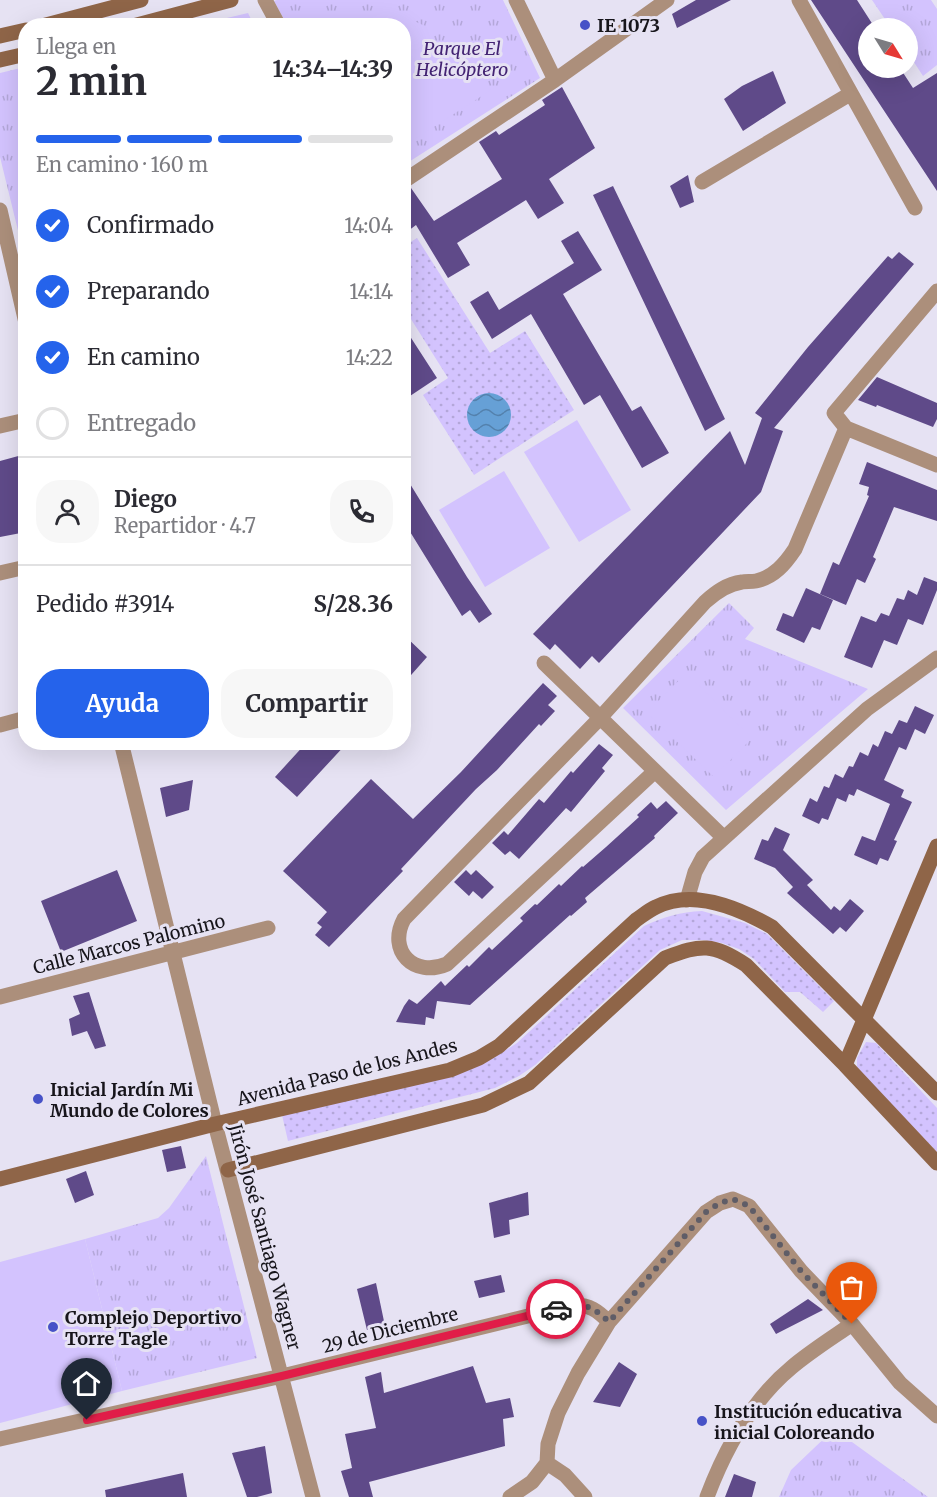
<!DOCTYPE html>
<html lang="es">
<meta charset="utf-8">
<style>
:root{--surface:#fff;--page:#f7f7f7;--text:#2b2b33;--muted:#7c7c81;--line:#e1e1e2;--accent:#2563eb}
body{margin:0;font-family:Merriweather,serif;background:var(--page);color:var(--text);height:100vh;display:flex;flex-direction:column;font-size:22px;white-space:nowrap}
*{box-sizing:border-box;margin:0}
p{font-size:20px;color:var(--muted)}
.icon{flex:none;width:33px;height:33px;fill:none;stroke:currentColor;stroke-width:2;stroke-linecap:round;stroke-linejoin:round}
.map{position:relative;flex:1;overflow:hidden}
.drawer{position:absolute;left:18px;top:18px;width:393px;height:732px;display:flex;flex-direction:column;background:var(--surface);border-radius:24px;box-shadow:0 6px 24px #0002}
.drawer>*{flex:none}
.needle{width:39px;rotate:127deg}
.buttons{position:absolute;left:858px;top:18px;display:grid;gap:12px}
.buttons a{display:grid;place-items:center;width:60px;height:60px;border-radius:50%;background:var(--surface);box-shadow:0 6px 24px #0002;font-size:30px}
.pin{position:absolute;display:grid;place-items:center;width:51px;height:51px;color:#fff;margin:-62px -26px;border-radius:50% 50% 50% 0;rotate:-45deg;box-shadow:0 0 6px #0007}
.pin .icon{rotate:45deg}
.courier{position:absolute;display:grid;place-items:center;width:60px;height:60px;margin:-30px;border:4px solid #e11d48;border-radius:50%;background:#fff;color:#222;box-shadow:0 2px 8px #0007}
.headline em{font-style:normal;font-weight:700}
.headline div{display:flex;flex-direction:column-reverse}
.headline{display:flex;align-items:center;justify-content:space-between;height:102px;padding:0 18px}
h1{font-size:39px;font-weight:700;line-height:45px}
.bar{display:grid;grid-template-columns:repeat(4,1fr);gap:9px 6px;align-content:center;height:72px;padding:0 18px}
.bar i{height:8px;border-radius:4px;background:var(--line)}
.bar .current{background:var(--accent)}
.bar p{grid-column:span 4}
.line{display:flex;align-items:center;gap:15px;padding:0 18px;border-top:2px solid var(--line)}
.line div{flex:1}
.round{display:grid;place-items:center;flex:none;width:63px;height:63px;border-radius:24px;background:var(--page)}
ol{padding:0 18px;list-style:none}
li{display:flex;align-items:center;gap:18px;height:66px}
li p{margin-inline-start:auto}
li .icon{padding:6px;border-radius:50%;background:var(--accent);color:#fff;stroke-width:4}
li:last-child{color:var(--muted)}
li i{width:33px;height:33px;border:3px solid var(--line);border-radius:50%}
.primary-button{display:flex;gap:12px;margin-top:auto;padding:12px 18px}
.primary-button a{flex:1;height:69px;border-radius:24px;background:var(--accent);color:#fff;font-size:24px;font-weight:700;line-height:69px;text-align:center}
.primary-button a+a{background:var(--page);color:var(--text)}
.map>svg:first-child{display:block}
.grass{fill:url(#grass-tufts)}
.garden{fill:url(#garden-dots)}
.pitch{fill:#d3c3fe}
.water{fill:url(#water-waves)}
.building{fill:#5f4a89}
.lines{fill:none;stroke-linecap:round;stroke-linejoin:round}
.street{stroke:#ac8f7b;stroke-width:15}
.secondary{stroke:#8f6548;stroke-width:15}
.done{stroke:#5f5d67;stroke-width:6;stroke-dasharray:0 10.8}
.route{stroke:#e11d48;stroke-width:8}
.poi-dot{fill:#4752c7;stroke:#e6e2f3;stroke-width:2}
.labels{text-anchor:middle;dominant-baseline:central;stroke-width:6;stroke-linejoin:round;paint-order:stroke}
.poi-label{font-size:18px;font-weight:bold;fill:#17151b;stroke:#e6e2f3;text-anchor:start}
.park-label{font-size:18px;font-style:italic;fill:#432373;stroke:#e6e2f3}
.street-label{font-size:18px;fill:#17151b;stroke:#e6e2f3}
</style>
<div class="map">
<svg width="937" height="1497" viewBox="0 0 937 1497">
<defs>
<pattern id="grass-tufts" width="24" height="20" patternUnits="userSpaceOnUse" patternTransform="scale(1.5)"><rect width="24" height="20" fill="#d3c3fe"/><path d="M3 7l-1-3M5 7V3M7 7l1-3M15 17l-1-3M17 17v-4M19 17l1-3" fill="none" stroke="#b4a7d9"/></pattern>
<pattern id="garden-dots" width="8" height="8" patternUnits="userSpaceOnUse" patternTransform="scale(1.5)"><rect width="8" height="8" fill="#d3c3fe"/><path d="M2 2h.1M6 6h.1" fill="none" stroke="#b4a7d9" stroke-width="1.8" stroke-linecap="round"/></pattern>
<pattern id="water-waves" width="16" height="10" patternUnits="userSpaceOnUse" patternTransform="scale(1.5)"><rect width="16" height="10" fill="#66a0d6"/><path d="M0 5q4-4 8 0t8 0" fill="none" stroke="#5381ad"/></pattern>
</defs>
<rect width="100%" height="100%" fill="#e6e2f3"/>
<path class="grass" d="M277 0H503L540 78 404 165V26L287 25 274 1Z
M872 0H931L937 9V65L923 76 908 53V28H891Z
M248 13 254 25H197Z
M25 67H26L25 259 0 157V73Z
M729 603 754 628 745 639 868 689 726 810 623 708Z
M206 1156 257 1358 122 1391 85 1239 158 1218 169 1208Z
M834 1429 928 1497H779L791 1470Z"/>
<path class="garden" d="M417 238 490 353 525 331 574 410 474 475 423 395 448 378 404 308V246Z
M702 911 745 923 767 934 834 1001 823 1012 800 992H785L754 959 739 949 722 943 704 940H682L660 950 535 1065 519 1076 495 1088 288 1141 282 1115 451 1076C476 1068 496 1057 517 1043L644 926C664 917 680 912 702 911Z
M866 1042 876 1043 937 1108V1152L857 1068V1058Z"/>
<path class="pitch" d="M410 19 425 26 432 36 429 50 478 69 491 90 404 146V26L397 25Z
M577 420 631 510 579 542 524 452Z
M504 471 550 548 485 587 439 510Z
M686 673 752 738 714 777 647 713Z
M85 1239 122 1391 0 1423V1262Z"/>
<path class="water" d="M467 415a22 22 0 1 1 44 0a22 22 0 1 1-44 0Z"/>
<path class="building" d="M696 0H731L677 28 672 14Z
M811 0H857L875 28H868V68H900L913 88 937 73V191Z
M773 71 786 103 743 131 724 99 742 86Z
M562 87 595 148 549 179 564 203 538 219 526 200 457 243 470 265 448 278 416 225 404 234V191L411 188 434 221 502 179 479 142 496 131 499 135 545 105 542 100Z
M688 175 694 202 680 208 670 186Z
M613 186 725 419 705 431 593 195Z
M578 231 602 270 563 294 632 411 641 406 669 453 642 468 600 395 584 405 531 314 492 339 470 302 488 291 499 310 574 263 561 241Z
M899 252 914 264 774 428 783 431 761 492 599 663 592 656 580 669 555 644 550 650 533 634 730 431 745 465 762 418 755 413 808 347 888 256 892 259Z
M404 327 437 378 404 400V373L410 368 404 358Z
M877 377 937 403V419L933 427 877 405 876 407 858 400Z
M22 455 26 473V532L0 537V461Z
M867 462 937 490V521L894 507 873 557 876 559 865 583 857 579 846 605 820 594 833 562 839 565 869 496 867 495 869 487 859 484Z
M404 474 467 577 492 614 479 623 470 610 462 616 404 522Z
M924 577 937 582V590L923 625 908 619 897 645 884 640 872 668 844 657 861 616 876 622 881 613 889 616 897 598 904 600 908 590 917 595Z
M806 588 833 600 820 630 812 627 804 643 776 630 783 613 793 617Z
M404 635 427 657 404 683Z
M543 683 557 696 548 705 555 711 541 726 539 724 497 770 476 789 401 869 403 871 329 947 315 935 322 927 317 923 327 912 283 871 371 779 413 819 461 772Z
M915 706 934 715 925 734 915 729 906 750 899 747 884 780 904 790 901 797 912 802 894 840 897 841 888 861 880 858 877 865 854 855 862 836 875 841 890 804 857 789 854 796 849 794 846 802 837 798 828 820 822 818 819 824 802 816 810 798 817 802 824 786 829 788 835 774 843 778 849 766 853 767 860 752 868 756 873 744 878 747 885 731 892 734 899 720 907 723Z
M307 742H348L297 797 275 777Z
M599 744 613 755 602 768 605 771 571 812 566 808 519 859 510 851 505 855 492 843 504 831 508 835 539 799 544 803 571 771 573 773Z
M193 780 189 810 166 817 160 788Z
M666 801 678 813 654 836 655 838 585 898 587 902 571 916 570 915 470 1005 437 1001 434 1019 426 1017 425 1025 396 1022 404 1006 409 999 417 1004 441 981 445 986 467 965 469 967 489 947 492 950 523 921 520 918 535 904 537 905 559 884 561 886 582 866 583 867 606 847 639 817 637 815 651 802 657 809Z
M775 827 790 834 783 850 813 880 807 885 831 910 834 906 840 911 850 899 864 911 846 932 840 927 833 934 787 893 793 887 775 868 754 859 762 839 768 841Z
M117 870 137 921 61 952 41 901Z
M466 870 471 875 476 870 494 887 482 899 473 891 469 896 454 882Z
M89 992 106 1046 95 1049 87 1031 72 1036 69 1019 80 1014 73 996Z
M181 1146 186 1168 167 1172 162 1150Z
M86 1171 94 1195 75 1203 66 1179Z
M528 1192 529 1215 509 1220 510 1234 494 1238 489 1203Z
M501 1275 505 1292 479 1298 474 1281Z
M376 1283 385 1326 367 1330 357 1289Z
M808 1299 823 1310 776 1334 770 1324Z
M619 1362 637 1374 620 1407 593 1402Z
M473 1366 486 1403 510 1398 514 1417 503 1419 505 1446 369 1482 373 1497H349L341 1471 352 1468 345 1434 376 1428 365 1377 381 1372 384 1393Z
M265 1446 272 1493 257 1497H247L232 1453Z
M183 1473 187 1497H106L105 1490Z
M734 1474 756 1482 752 1497H725Z"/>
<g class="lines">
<path class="street" d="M265 0 279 26
M516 0 555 80
M799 0 915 208
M404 181 555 80 667 0
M702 182 850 94
M0 210 26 323
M0 426 26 420
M846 428 937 465
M0 573 26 567
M544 663 724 838
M0 725 26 718
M121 742 215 1124 313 1497
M654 772 447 964C414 978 387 951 404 919L600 718 705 602C716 592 727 584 742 582 746 581 751 582 756 581 774 577 785 564 795 549L846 428 834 413 937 291
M687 900 695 872 703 857 867 709 937 658
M0 997 268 928
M0 1439 282 1376 573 1305C589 1304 598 1311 609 1322
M547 1463 565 1475 585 1497
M510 1497 532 1482 547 1463 548 1444 558 1413 578 1373 609 1322 706 1212 720 1203 733 1199 749 1206 801 1271 852 1324 900 1383 937 1416
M707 1497C725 1449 752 1400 792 1367 811 1351 832 1338 852 1324"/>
<path class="secondary" d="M42 26 141 0
M133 26 231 0
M0 36 26 30
M0 60 26 54
M845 1065 937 846
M228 1170 483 1105 529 1083 665 958C702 944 712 943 746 965L845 1065 937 1163
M0 1179 215 1124 450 1070 479 1058 499 1046 636 920C642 916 649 910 656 907 693 888 739 908 772 927L937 1093"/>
</g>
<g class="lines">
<path class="done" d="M556 1309C582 1303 589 1303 609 1322L706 1212 720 1203 733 1199 749 1206 801 1271 852 1324"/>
<path class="route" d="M87 1420 282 1376 556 1309"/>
</g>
<g class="poi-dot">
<circle cx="585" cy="25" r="6"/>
<circle cx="38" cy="1099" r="6"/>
<circle cx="53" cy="1327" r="6"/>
<circle cx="702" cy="1421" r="6"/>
</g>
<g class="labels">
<g class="poi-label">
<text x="597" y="25">IE 1073</text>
<text x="50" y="1089">Inicial Jardín Mi<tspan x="50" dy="21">Mundo de Colores</tspan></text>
<text x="65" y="1317">Complejo Deportivo<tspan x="65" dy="21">Torre Tagle</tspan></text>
<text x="714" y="1411">Institución educativa<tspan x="714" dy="21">inicial Coloreando</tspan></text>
</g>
<g class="park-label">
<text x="462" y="48">Parque El<tspan x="462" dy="21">Helicóptero</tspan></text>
</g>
<g class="street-label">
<text transform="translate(129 944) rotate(-14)">Calle Marcos Palomino</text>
<text transform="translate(347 1072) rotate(-14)">Avenida Paso de los Andes</text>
<text transform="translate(265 1237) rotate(75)">Jirón José Santiago Wagner</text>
<text transform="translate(390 1330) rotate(-14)">29 de Diciembre</text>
</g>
</g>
</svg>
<div class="buttons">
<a><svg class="needle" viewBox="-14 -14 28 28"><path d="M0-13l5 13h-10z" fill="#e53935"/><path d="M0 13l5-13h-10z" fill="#7c7c81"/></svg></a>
</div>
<div class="pin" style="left:852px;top:1324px;background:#ea580c"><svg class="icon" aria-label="bag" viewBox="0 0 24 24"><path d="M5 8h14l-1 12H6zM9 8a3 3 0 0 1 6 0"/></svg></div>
<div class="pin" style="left:87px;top:1420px;background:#1f2937"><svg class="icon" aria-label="home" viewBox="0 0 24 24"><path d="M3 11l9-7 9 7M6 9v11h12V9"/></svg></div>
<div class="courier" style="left:556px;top:1309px"><svg class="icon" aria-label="car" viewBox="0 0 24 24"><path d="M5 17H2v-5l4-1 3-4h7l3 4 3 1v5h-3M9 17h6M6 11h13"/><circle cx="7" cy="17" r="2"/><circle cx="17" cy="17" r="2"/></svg></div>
<section class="drawer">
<div class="headline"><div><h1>2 min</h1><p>Llega en</p></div><em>14:34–14:39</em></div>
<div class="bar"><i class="current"></i><i class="current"></i><i class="current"></i><i></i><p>En camino · 160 m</p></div>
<ol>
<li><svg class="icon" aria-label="check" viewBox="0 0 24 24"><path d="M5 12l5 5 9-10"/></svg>Confirmado<p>14:04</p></li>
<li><svg class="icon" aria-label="check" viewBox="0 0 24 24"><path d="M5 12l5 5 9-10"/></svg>Preparando<p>14:14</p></li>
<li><svg class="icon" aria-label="check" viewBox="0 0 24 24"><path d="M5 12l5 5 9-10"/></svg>En camino<p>14:22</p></li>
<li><i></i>Entregado</li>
</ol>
<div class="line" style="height:108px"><a class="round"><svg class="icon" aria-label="person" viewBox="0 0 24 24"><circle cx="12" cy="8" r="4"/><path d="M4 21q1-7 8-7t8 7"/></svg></a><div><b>Diego</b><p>Repartidor · 4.7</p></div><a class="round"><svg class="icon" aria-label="phone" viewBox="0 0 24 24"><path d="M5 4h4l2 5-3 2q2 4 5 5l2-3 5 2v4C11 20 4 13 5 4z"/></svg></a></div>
<div class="line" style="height:78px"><div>Pedido #3914</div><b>S/28.36</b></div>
<div class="primary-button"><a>Ayuda</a><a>Compartir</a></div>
</section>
</div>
